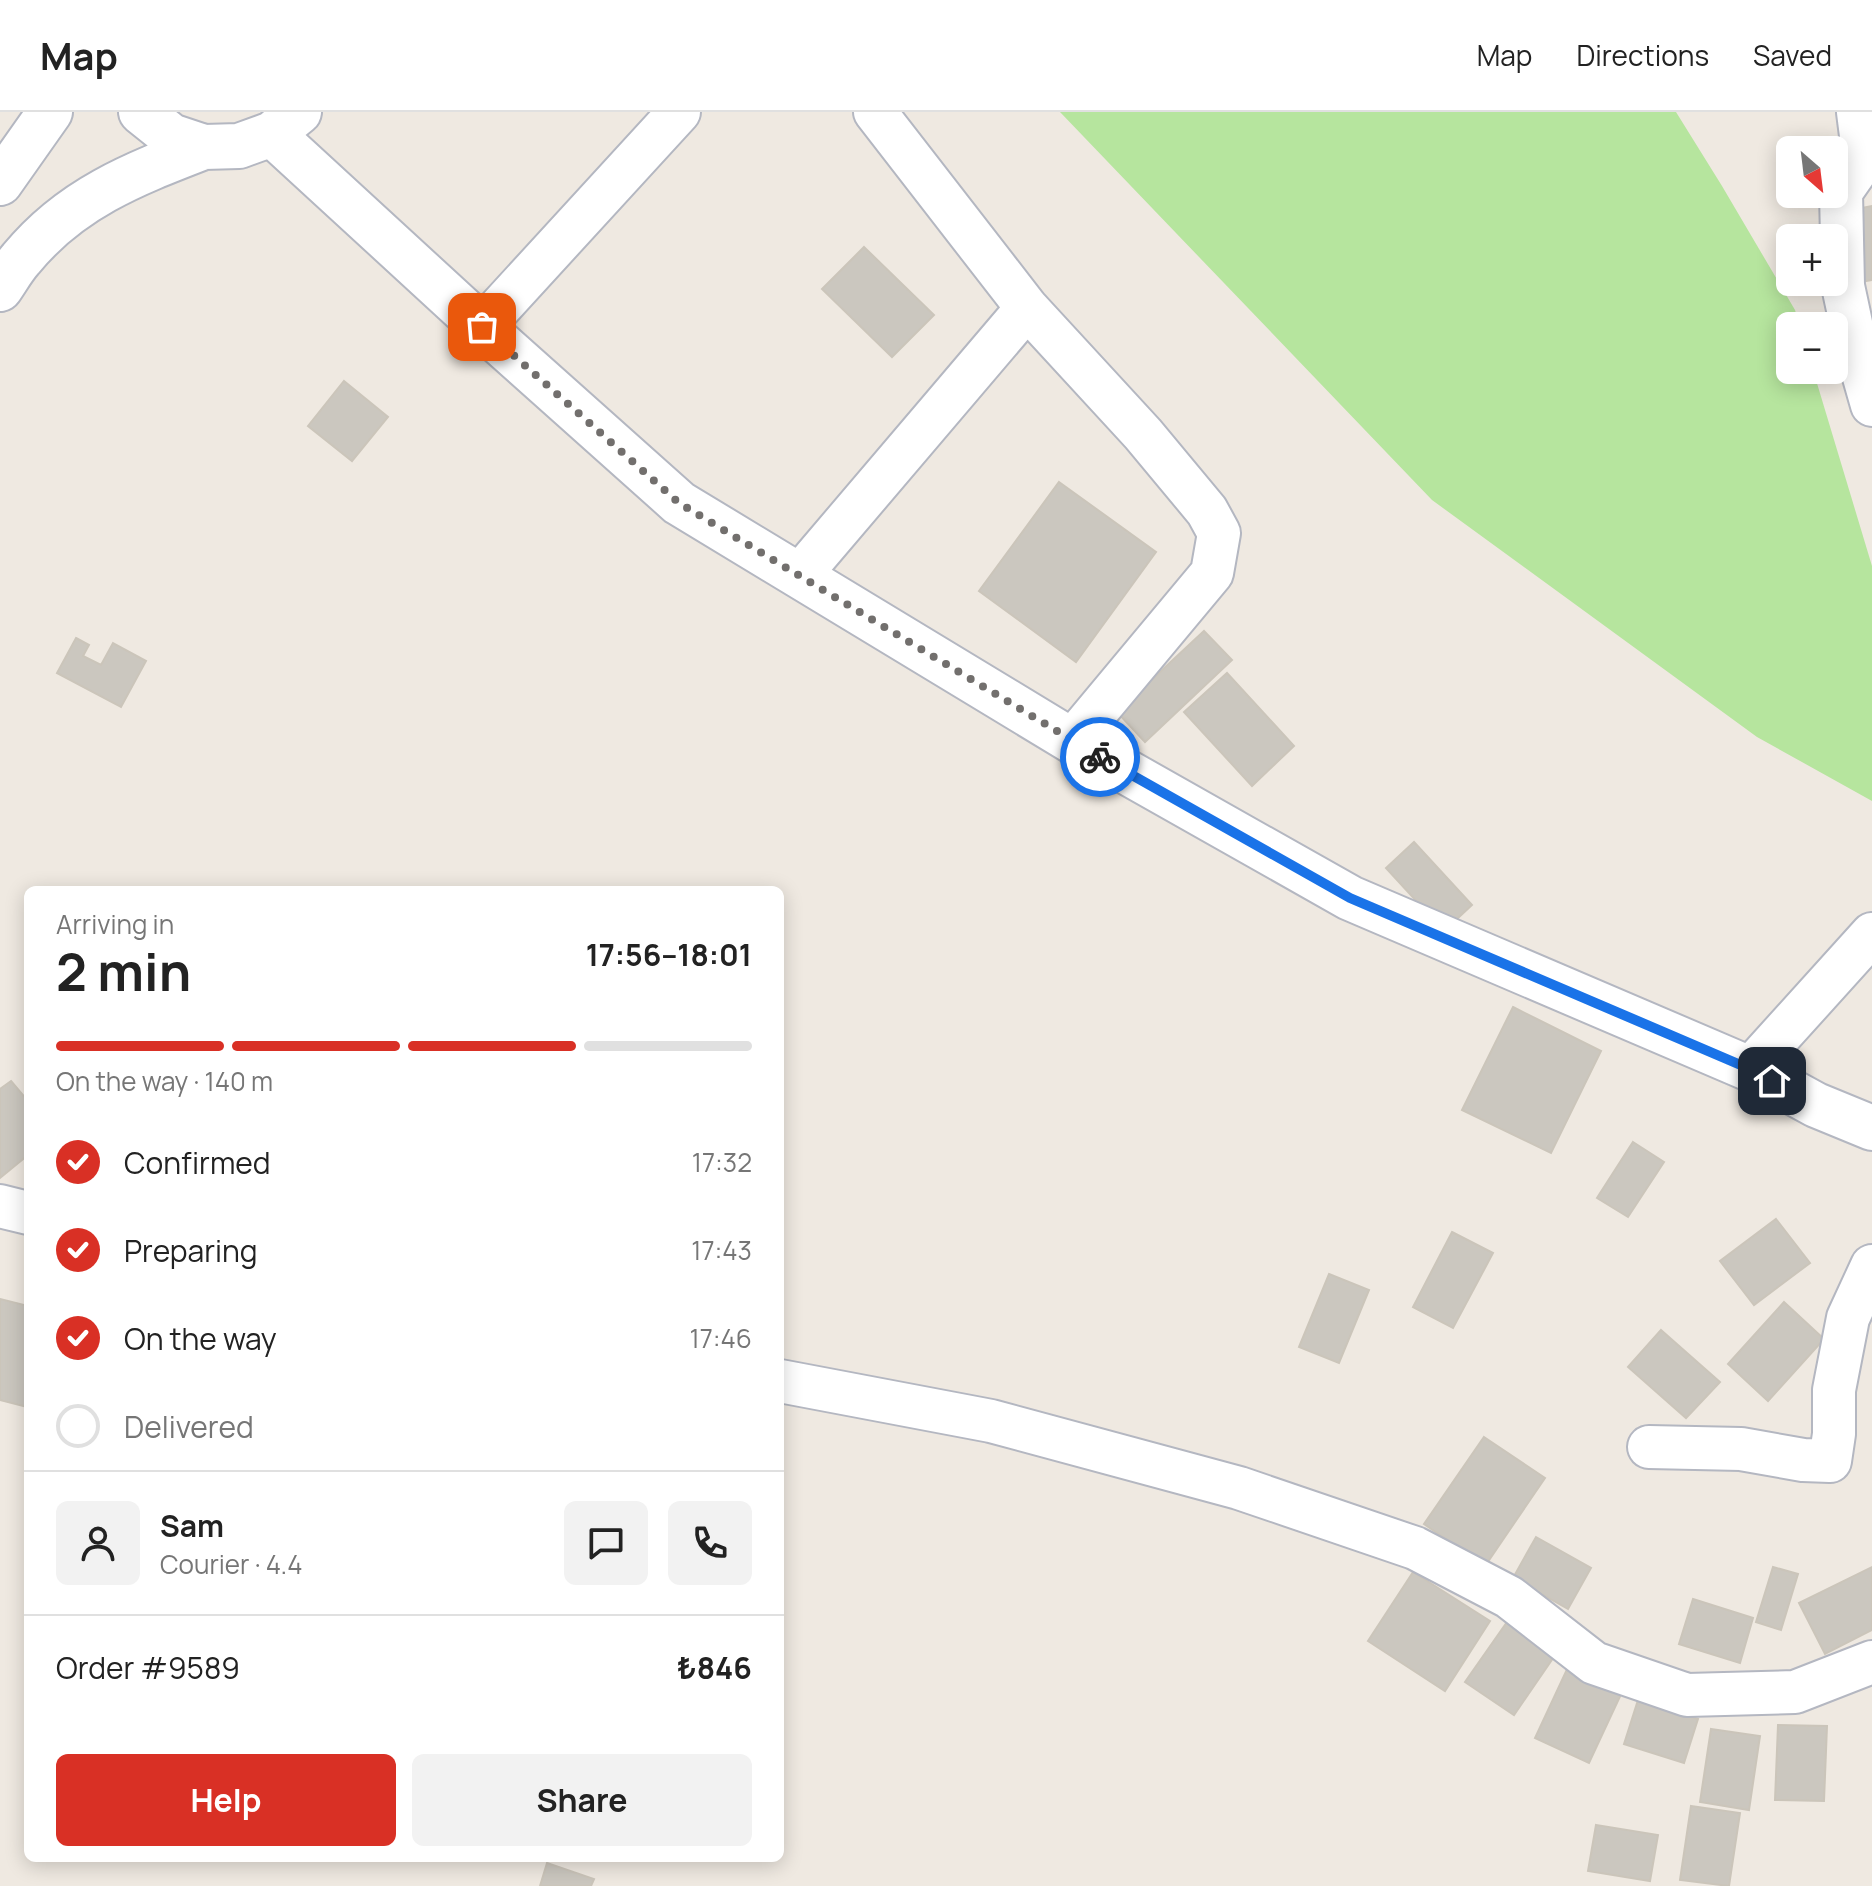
<!DOCTYPE html>
<meta charset="utf-8">
<style>
:root{--surface:#fff;--page:#f2f2f2;--text:#222;--muted:#767676;--line:#e0e0e0;--accent:#d93025}
body{margin:0;font-family:Manrope,sans-serif;background:var(--page);color:var(--text);height:100vh;display:flex;flex-direction:column;font-size:30px;white-space:nowrap}
*{box-sizing:border-box;margin:0}
p{font-size:26px;color:var(--muted)}
.icon{flex:none;width:44px;height:44px;fill:none;stroke:currentColor;stroke-width:2;stroke-linecap:round;stroke-linejoin:round}
.map{position:relative;flex:1;overflow:hidden}
.details{position:absolute;left:24px;top:774px;width:760px;height:976px;display:flex;flex-direction:column;background:var(--surface);border-radius:12px;box-shadow:0 4px 20px #0003}
.details>*{flex:none}
.needle{width:52px;rotate:152deg}
.buttons{position:absolute;left:1776px;top:24px;display:grid;gap:16px}
.buttons a{display:grid;place-items:center;width:72px;height:72px;border-radius:12px;background:var(--surface);box-shadow:0 4px 20px #0003;font-size:40px}
.pin{position:absolute;display:grid;place-items:center;width:68px;height:68px;color:#fff;margin:-34px;border-radius:16px;box-shadow:0 4px 12px #0006}
.courier{position:absolute;display:grid;place-items:center;width:80px;height:80px;margin:-40px;border:6px solid #1a73e8;border-radius:50%;background:#fff;color:#222;box-shadow:0 2px 10px #0007}
.overview em{font-style:normal;font-weight:700}
.overview div{display:flex;flex-direction:column-reverse}
.overview{display:flex;align-items:center;justify-content:space-between;height:136px;padding:0 32px}
h1{font-size:52px;font-weight:700;line-height:60px}
.bar{display:grid;grid-template-columns:repeat(4,1fr);gap:12px 8px;align-content:center;height:96px;padding:0 32px}
.bar i{height:10px;border-radius:6px;background:var(--line)}
.bar .active{background:var(--accent)}
.bar p{grid-column:span 4}
.line{display:flex;align-items:center;gap:20px;padding:0 32px;border-top:2px solid var(--line)}
.line div{flex:1}
.round{display:grid;place-items:center;flex:none;width:84px;height:84px;border-radius:12px;background:var(--page)}
ol{padding:0 32px;list-style:none}
li{display:flex;align-items:center;gap:24px;height:88px}
li p{margin-inline-start:auto}
li .icon{padding:8px;border-radius:50%;background:var(--accent);color:#fff;stroke-width:4}
li:last-child{color:var(--muted)}
li i{width:44px;height:44px;border:4px solid var(--line);border-radius:50%}
.button{display:flex;gap:16px;margin-top:auto;padding:16px 32px}
.button a{flex:1;height:92px;border-radius:12px;background:var(--accent);color:#fff;font-size:32px;font-weight:700;line-height:92px;text-align:center}
.button a+a{background:var(--page);color:var(--text)}
header{display:flex;align-items:center;gap:48px;box-sizing:border-box;height:112px;padding:0 40px;background:var(--surface);border-bottom:2px solid var(--line)}
header strong{font-size:38px}
nav{display:flex;gap:44px;margin-inline-start:auto;font-size:28px}
.map>svg:first-child{display:block}
.green{fill:#b6e59e}
.building{fill:#cbc7bf;stroke:#cbc5ba;stroke-width:2}
.lines{fill:none;stroke-linecap:round;stroke-linejoin:round}
.minor-casing{stroke:#b4b7c1;stroke-width:46}
.tertiary-casing{stroke:#b4b7c1;stroke-width:48}
.minor{stroke:#fff;stroke-width:42}
.tertiary{stroke:#fff;stroke-width:44}
.done{stroke:#726f6d;stroke-width:8;stroke-dasharray:0 14.4}
.route{stroke:#1a73e8;stroke-width:10}
</style>
<header>
<strong>Map</strong>
<nav><a>Map</a><a>Directions</a><a>Saved</a></nav>
</header>
<div class="map">
<svg width="1872" height="1774" viewBox="0 0 1872 1774">
<rect width="100%" height="100%" fill="#efe9e1"/>
<path class="green" d="M1060 0H1676L1722 74 1795 198 1800 214H1790V258H1813L1872 454V689L1757 625 1432 388Z"/>
<path class="building" d="M1872 94V168L1860 170 1846 99Z
M864 135 934 203 892 245 822 177Z
M344 269 388 305 352 349 308 314Z
M1059 370 1156 440 1076 550 979 479Z
M1204 519 1232 548 1145 630 1117 600Z
M76 526 89 533 83 544 101 553 113 531 146 549 121 595 57 561Z
M1227 561 1294 634 1252 674 1184 600Z
M1414 730 1472 793 1444 819 1386 756Z
M1513 895 1601 939 1551 1041 1462 998Z
M11 969 28 989V1043L0 1066V977Z
M1633 1030 1664 1050 1628 1105 1597 1086Z
M1776 1107 1810 1151 1754 1193 1720 1149Z
M1452 1120 1493 1141 1453 1216 1413 1195Z
M1329 1162 1369 1178 1339 1251 1299 1235Z
M0 1187 28 1194 27 1295 0 1288Z
M1784 1190 1824 1227 1768 1289 1728 1252Z
M1661 1218 1720 1270 1686 1306 1628 1255Z
M1484 1325 1545 1366 1485 1454 1424 1412Z
M1536 1425 1591 1456 1568 1497 1513 1466Z
M1773 1455 1798 1462 1781 1518 1756 1510Z
M1872 1455V1518L1825 1542 1799 1491Z
M1413 1460 1490 1509 1445 1579 1368 1529Z
M1693 1487 1753 1506 1740 1551 1679 1532Z
M1512 1503 1560 1536 1514 1603 1465 1570Z
M1569 1553 1623 1578 1589 1651 1535 1626Z
M1638 1588 1698 1607 1684 1651 1624 1632Z
M1778 1613 1827 1614 1824 1689 1775 1688Z
M1711 1617 1760 1624 1749 1698 1700 1690Z
M1691 1694 1740 1701 1729 1774 1680 1768Z
M1596 1713 1658 1723 1650 1769 1588 1759Z
M547 1751 594 1767 591 1774H540Z"/>
<g class="lines">
<defs>
<path id="minor" d="M875 0 1027 196 1143 322 1207 399 1219 421 1212 461 1072 629
M1858 0 1864 47 1841 80 1843 174 1858 244 1872 293
M482 215 679 0
M799 464 1027 196
M1750 957 1872 822
M0 1094 28 1101
M780 1269 991 1309 1239 1376 1415 1436 1509 1485 1594 1551 1687 1583 1795 1580 1872 1550
M1649 1335 1741 1337 1803 1348 1830 1349 1834 1322V1278L1848 1206 1872 1154"/>
<path id="tertiary" d="M141 0 171 24 204 35 239 34 272 22 299 0
M272 22 482 215 679 391 1072 629 1350 786 1750 957 1816 993 1872 1016
M0 71 50 0
M0 177C7 167 13 156 21 147 71 86 134 62 204 35"/>
</defs>
<use href="#minor" class="minor-casing"/>
<use href="#tertiary" class="tertiary-casing"/>
<use href="#minor" class="minor"/>
<use href="#tertiary" class="tertiary"/>
</g>
<g class="lines">
<path class="done" d="M482 215 679 391 1100 645"/>
<path class="route" d="M1100 645 1350 786 1750 957 1772 969"/>
</g>
</svg>
<div class="buttons">
<a><svg class="needle" viewBox="-14 -14 28 28"><path d="M0-13l5 13h-10z" fill="#e53935"/><path d="M0 13l5-13h-10z" fill="#767676"/></svg></a>
<a>+</a>
<a>−</a>
</div>
<div class="pin" style="left:482px;top:215px;background:#ea580c"><svg class="icon" aria-label="bag" viewBox="0 0 24 24"><path d="M5 8h14l-1 12H6zM9 8a3 3 0 0 1 6 0"/></svg></div>
<div class="pin" style="left:1772px;top:969px;background:#1f2937"><svg class="icon" aria-label="home" viewBox="0 0 24 24"><path d="M3 11l9-7 9 7M6 9v11h12V9"/></svg></div>
<div class="courier" style="left:1100px;top:645px"><svg class="icon" aria-label="bike" viewBox="0 0 24 24"><circle cx="6" cy="16" r="4"/><circle cx="18" cy="16" r="4"/><path d="M6 16l4-8h5l3 8M10 8l3 8H6M13 5h3"/></svg></div>
<section class="details">
<div class="overview"><div><h1>2 min</h1><p>Arriving in</p></div><em>17:56–18:01</em></div>
<div class="bar"><i class="active"></i><i class="active"></i><i class="active"></i><i></i><p>On the way · 140 m</p></div>
<ol>
<li><svg class="icon" aria-label="check" viewBox="0 0 24 24"><path d="M5 12l5 5 9-10"/></svg>Confirmed<p>17:32</p></li>
<li><svg class="icon" aria-label="check" viewBox="0 0 24 24"><path d="M5 12l5 5 9-10"/></svg>Preparing<p>17:43</p></li>
<li><svg class="icon" aria-label="check" viewBox="0 0 24 24"><path d="M5 12l5 5 9-10"/></svg>On the way<p>17:46</p></li>
<li><i></i>Delivered</li>
</ol>
<div class="line" style="height:144px"><a class="round"><svg class="icon" aria-label="person" viewBox="0 0 24 24"><circle cx="12" cy="8" r="4"/><path d="M4 21q1-7 8-7t8 7"/></svg></a><div><b>Sam</b><p>Courier · 4.4</p></div><a class="round"><svg class="icon" aria-label="chat" viewBox="0 0 24 24"><path d="M4 5h16v11H9l-5 4z"/></svg></a><a class="round"><svg class="icon" aria-label="phone" viewBox="0 0 24 24"><path d="M5 4h4l2 5-3 2q2 4 5 5l2-3 5 2v4C11 20 4 13 5 4z"/></svg></a></div>
<div class="line" style="height:104px"><div>Order #9589</div><b>₺846</b></div>
<div class="button"><a>Help</a><a>Share</a></div>
</section>
</div>
